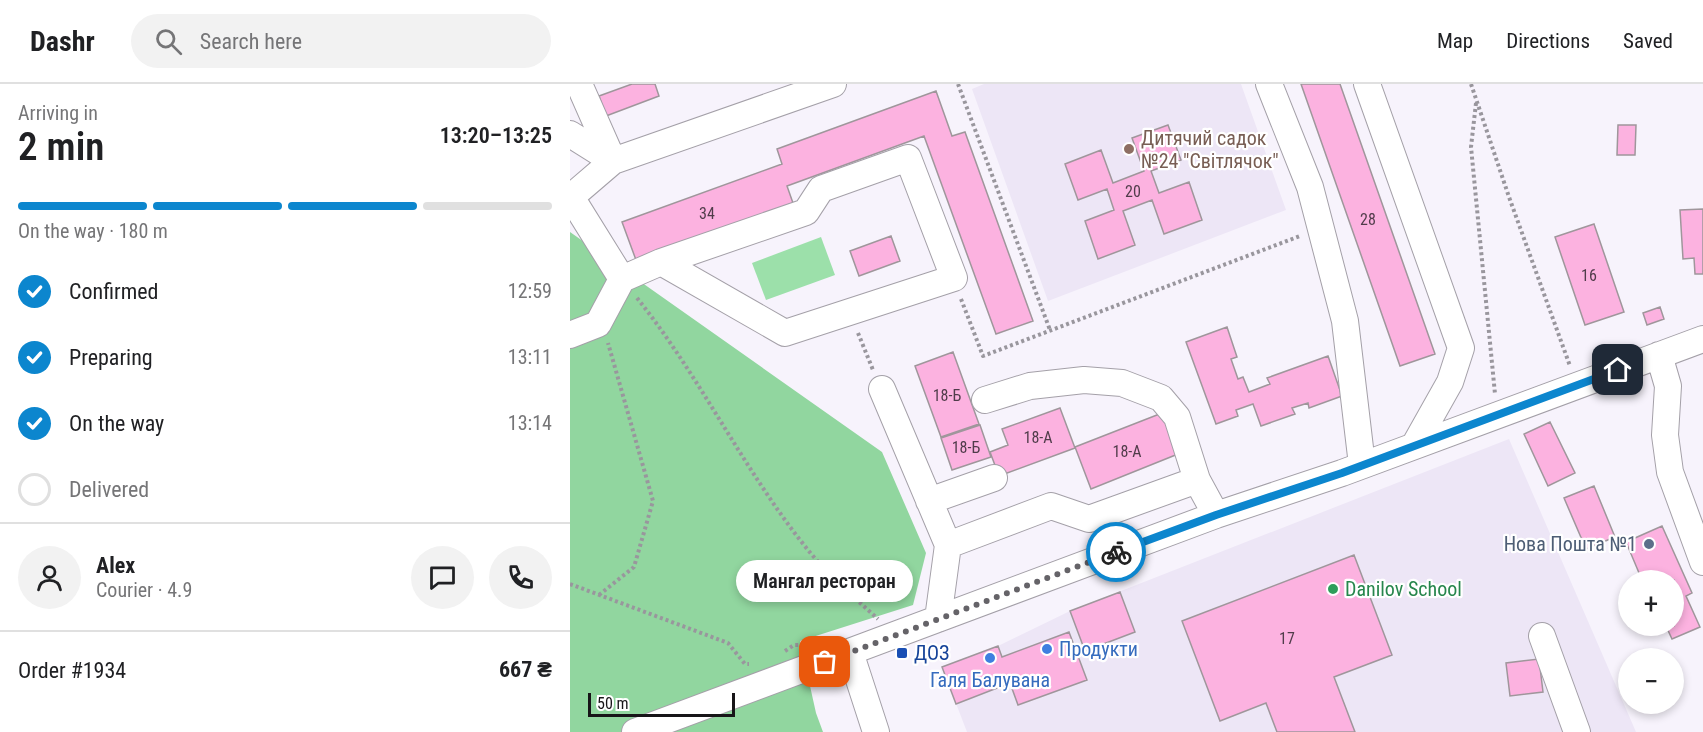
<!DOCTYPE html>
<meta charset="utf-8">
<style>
:root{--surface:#fff;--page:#f2f2f2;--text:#202124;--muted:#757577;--line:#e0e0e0;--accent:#0c86ce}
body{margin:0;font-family:"Roboto Condensed",sans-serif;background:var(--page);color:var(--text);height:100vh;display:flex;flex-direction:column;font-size:22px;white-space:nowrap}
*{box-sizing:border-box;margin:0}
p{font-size:20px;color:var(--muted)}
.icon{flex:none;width:33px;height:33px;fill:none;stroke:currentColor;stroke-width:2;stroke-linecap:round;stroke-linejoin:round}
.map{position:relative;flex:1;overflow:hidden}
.drawer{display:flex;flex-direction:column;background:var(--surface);width:570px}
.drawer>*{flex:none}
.tools{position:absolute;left:1048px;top:486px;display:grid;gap:12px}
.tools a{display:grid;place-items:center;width:66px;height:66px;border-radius:50%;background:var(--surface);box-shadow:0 3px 9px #0003;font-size:30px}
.scale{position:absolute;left:18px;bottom:15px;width:147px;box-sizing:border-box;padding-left:6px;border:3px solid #171518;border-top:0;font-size:16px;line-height:21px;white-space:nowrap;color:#171518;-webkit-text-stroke:4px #fff;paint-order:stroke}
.pin{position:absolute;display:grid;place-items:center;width:51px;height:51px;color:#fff;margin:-26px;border-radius:12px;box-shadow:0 3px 9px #0006}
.courier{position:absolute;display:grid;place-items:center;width:60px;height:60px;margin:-30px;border:4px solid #0c86ce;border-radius:50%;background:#fff;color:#222;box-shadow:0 2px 8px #0007}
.bubble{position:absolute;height:42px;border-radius:21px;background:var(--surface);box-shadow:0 3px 9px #0003;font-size:20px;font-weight:600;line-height:42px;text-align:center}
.head em{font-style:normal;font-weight:600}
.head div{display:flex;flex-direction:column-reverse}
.head{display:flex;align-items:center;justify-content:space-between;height:102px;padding:0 18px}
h1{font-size:39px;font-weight:600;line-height:45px}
.bar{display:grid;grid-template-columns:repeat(4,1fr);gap:9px 6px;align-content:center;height:72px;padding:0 18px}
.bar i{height:8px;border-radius:4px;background:var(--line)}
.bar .current{background:var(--accent)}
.bar p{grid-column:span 4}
.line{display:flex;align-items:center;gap:15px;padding:0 18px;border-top:2px solid var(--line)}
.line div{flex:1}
.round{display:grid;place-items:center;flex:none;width:63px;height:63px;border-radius:32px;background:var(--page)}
ol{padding:0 18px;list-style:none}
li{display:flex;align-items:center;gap:18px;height:66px}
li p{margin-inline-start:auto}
li .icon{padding:6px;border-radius:50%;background:var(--accent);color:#fff;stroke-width:4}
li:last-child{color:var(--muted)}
li i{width:33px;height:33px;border:3px solid var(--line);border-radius:50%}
header{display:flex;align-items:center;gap:36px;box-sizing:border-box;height:84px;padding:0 30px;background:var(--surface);border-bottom:2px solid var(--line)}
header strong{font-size:28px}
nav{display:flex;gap:33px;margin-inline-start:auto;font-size:21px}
.search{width:420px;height:54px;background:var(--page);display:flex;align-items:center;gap:15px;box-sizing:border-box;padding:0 21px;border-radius:33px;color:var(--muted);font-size:22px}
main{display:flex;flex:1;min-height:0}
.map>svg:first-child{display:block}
.built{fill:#ede6f6}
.green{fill:#9ce0aa}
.forest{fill:#91d69f}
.building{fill:#fcb2e0;stroke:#9f969b;stroke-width:1.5}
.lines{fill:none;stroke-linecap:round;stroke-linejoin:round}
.minor-casing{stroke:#a4a0a8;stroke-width:28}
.path{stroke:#99969d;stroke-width:4;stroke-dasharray:3 3;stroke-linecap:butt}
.minor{stroke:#fff;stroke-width:26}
.done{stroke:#656368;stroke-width:6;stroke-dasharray:0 10.8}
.route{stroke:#0c86ce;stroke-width:8}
.education-dot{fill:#8d6e63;stroke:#fff;stroke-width:2}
.service-dot{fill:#5c6f8a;stroke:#fff;stroke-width:2}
.leisure-dot{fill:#2e9e5b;stroke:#fff;stroke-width:2}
.shop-dot{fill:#3f7fe0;stroke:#fff;stroke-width:2}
.transit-dot{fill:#1a4fb4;stroke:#fff;stroke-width:2}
.labels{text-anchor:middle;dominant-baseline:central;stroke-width:4.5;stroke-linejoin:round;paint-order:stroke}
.number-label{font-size:16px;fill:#503c4a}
.education-label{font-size:20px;fill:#785e54;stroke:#fff;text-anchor:start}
.service-label{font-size:20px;fill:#4e5e75;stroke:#fff;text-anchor:end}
.leisure-label{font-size:20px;fill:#27864d;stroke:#fff;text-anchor:start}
.shop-label{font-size:20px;fill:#366cbe;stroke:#fff;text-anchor:start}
.transit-label{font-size:20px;fill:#164399;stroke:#fff;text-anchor:start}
</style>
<header>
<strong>Dashr</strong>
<div class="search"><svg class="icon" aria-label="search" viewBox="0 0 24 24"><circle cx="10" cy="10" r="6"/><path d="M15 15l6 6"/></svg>Search here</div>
<nav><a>Map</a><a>Directions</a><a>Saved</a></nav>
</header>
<main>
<section class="drawer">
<div class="head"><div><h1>2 min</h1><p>Arriving in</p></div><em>13:20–13:25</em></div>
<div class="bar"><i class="current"></i><i class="current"></i><i class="current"></i><i></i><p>On the way · 180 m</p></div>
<ol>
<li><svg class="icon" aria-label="check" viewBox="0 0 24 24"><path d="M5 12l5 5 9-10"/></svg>Confirmed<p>12:59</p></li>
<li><svg class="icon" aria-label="check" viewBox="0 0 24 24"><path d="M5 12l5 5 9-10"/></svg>Preparing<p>13:11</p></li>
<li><svg class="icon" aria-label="check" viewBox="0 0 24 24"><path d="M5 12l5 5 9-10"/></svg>On the way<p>13:14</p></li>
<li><i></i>Delivered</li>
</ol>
<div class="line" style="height:108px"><a class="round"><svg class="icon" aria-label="person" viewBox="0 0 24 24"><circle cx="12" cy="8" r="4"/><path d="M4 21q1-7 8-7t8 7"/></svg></a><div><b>Alex</b><p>Courier · 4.9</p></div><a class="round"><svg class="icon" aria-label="chat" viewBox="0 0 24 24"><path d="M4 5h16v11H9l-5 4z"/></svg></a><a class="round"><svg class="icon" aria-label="phone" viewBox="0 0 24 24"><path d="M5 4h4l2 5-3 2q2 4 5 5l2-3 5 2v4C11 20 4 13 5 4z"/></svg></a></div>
<div class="line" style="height:78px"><div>Order #1934</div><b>667 ₴</b></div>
</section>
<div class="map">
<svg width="1133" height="648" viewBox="0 0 1133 648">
<rect width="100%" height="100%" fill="#f7f3fc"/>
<path class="built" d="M414 0H671L716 126 478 217 402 5Z
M939 355 1066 648H397L372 583 428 562 500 527Z"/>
<path class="green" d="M251 153 265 191 196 216 182 179Z"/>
<path class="forest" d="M0 148 312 368 356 469 343 521 230 557 246 629 253 648H0Z"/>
<path class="building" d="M62 0H85L89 12 36 32 29 12Z
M731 0H770L865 270 830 282Z
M366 7 382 52 395 48 463 237 426 250 354 52 217 102 223 119 66 176 52 138 212 80 207 65Z
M598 41 611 76 581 87 589 109 619 98 632 136 594 150 582 116 553 127 565 161 528 175 515 137 544 126 537 105 508 116 495 80 531 66 543 99 574 87 562 54Z
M1048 41H1066L1065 71H1047Z
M1133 125V190H1125L1124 174 1113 175 1110 126Z
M1024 140 1054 228 1015 241 985 153Z
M321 152 330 177 289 192 280 167Z
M1090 223 1094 235 1077 241 1073 229Z
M657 243 667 273 661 275 668 295 673 293 679 308 700 300 697 294 758 272 772 312 739 324 738 319 722 324 725 330 691 342 683 320 666 326 668 332 646 340 616 258Z
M383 268 409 340 371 353 345 282Z
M490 324 505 364 429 392 420 368 438 361 432 345Z
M592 329 608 370 521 405 505 363Z
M980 338 1005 389 978 402 954 350Z
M410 341 421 373 382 386 371 354Z
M1024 402 1045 453 1016 465 994 414Z
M1092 442 1122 509 1116 512 1130 543 1102 555 1096 542H1104V496H1072L1056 458Z
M784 471 822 571 764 593 785 648H707L696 619 650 637 612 537Z
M550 508 565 548 515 567 500 527Z
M499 548 517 596 448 621 440 599 386 620 372 583 428 562 432 573Z
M969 575 973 608 940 612 936 579Z"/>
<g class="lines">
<defs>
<path id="minor" d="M9 0 43 77
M699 0 740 103 775 237 792 381
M797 0 891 264 880 298 844 362
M0 50 43 77
M91 178 215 249 384 194 338 74 251 105 236 128 91 178 52 195 1 113 43 77 263 0
M0 251 28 240 52 195
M1089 271 1098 302 1095 351 1100 388 1133 478
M312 305 378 461 368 535
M415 316 460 302 514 296 552 299 591 314 607 333 627 396
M359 417 424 394
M378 461 481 422 519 435 627 396 646 431
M972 552 1007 648
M280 568 306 648
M65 648 646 431 772 389 1133 255"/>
</defs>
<use href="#minor" class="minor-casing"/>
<path class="path" d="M388 0 480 246
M901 0 939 113 1000 282
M906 19 901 63 925 310
M67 214C129 291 172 383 234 461 255 488 282 512 308 535
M391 215 413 272 730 152
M288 249 303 286
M0 500 158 559 175 580H179
M29 511 64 483 83 417 38 259
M215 567 224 561H230"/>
<use href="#minor" class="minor"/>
</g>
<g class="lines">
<path class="done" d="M255 578 546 468"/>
<path class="route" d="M546 468 646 431 772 389 1048 286"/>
</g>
<circle class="education-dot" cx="559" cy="65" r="6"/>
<circle class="service-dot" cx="1079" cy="460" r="6"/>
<circle class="leisure-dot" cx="763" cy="505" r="6"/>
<g class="shop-dot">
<circle cx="477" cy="565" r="6"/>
<circle cx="420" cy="574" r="6"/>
</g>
<rect class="transit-dot" x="326" y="563" width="12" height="12" rx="3"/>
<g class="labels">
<g class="number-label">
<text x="563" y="107">20</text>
<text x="137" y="129">34</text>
<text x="798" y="135">28</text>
<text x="1019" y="191">16</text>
<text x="377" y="311">18-Б</text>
<text x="468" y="353">18-А</text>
<text x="396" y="363">18-Б</text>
<text x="557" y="367">18-А</text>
<text x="717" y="554">17</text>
</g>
<g class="education-label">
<text x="571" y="54">Дитячий садок<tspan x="571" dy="23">№24 "Світлячок"</tspan></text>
</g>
<g class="service-label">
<text x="1067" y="460">Нова Пошта №1</text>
</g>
<g class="leisure-label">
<text x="775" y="505">Danilov School</text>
</g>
<g class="shop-label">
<text x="489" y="565">Продукти</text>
<text x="420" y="596" text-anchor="middle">Галя Балувана</text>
</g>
<g class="transit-label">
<text x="344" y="569">ДОЗ</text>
</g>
</g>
</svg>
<div class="tools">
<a>+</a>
<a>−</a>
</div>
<div class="scale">50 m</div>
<div class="pin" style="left:255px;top:578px;background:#ea580c"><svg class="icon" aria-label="bag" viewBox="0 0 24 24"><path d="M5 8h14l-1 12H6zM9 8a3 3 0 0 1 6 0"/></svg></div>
<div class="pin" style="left:1048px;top:286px;background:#1f2937"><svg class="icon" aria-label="home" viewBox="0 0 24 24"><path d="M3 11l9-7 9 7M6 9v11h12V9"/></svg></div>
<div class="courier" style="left:546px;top:468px"><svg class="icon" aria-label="bike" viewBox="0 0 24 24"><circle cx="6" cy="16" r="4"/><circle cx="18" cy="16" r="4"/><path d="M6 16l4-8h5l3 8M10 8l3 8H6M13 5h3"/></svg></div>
<div class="bubble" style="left:166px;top:476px;width:177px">Мангал ресторан</div>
</div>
</main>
